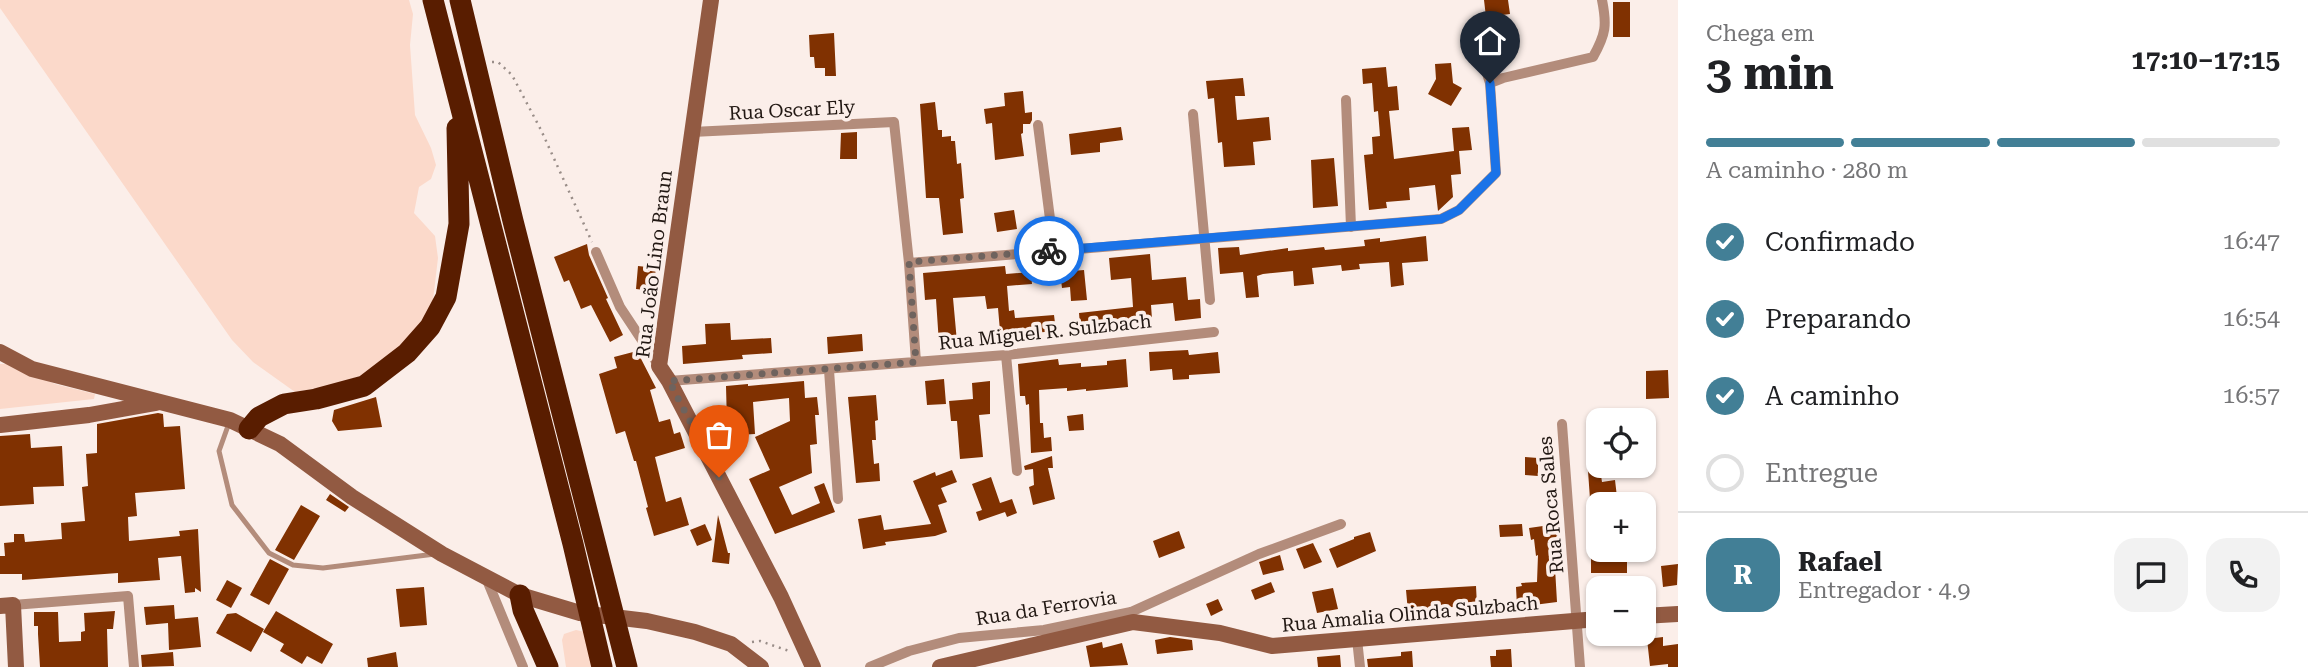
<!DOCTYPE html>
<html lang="pt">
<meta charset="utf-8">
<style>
:root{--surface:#fff;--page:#f2f2f2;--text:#202124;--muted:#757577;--line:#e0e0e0;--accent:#427f96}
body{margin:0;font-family:"Roboto Serif",serif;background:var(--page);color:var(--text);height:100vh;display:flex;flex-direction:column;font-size:26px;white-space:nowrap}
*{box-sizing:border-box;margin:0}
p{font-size:23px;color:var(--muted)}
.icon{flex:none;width:38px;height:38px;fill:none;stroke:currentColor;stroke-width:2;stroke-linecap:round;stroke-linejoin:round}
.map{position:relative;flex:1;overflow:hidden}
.drawer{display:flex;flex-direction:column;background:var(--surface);width:630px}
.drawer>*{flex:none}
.buttons{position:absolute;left:1586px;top:408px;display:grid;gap:14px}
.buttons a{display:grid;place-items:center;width:70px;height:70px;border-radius:14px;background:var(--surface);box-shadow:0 2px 5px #0004;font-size:35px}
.pin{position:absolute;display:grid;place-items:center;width:60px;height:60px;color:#fff;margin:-72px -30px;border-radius:50% 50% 50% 0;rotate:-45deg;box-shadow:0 0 7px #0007}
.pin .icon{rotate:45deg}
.courier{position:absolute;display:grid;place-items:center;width:70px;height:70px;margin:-35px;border:5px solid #1a73e8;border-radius:50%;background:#fff;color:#222;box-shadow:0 2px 9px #0007}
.head em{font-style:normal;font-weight:700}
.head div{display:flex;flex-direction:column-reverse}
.head{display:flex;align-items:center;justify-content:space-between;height:119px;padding:0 28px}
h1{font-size:46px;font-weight:700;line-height:52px}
.bar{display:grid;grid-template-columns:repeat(4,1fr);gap:10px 7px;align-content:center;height:84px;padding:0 28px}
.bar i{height:9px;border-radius:5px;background:var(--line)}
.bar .active{background:var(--accent)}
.bar p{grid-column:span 4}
.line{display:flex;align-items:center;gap:18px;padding:0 28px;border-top:2px solid var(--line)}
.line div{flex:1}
.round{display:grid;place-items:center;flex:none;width:74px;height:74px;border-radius:21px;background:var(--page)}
ol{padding:0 28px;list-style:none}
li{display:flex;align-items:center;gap:21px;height:77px}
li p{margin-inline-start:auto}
li .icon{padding:7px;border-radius:50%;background:var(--accent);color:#fff;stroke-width:4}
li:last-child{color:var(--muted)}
li i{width:38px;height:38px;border:4px solid var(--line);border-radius:50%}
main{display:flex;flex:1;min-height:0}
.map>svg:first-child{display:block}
.green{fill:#fbd9ca}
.building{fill:#803101}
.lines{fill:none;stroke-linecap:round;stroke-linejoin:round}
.path{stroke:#998d88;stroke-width:2.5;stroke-dasharray:2 5;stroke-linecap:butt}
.lane{stroke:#b38c7b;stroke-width:5}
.street{stroke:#b38c7b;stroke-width:10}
.secondary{stroke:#925a42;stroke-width:16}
.highway{stroke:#591d00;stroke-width:21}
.done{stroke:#6e635e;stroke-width:7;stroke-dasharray:0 12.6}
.route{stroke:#1a73e8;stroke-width:9}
.labels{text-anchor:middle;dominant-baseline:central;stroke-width:7;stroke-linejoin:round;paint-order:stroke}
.street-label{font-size:19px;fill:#221813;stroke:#fbeee9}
</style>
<main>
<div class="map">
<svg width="1678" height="667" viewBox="0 0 1678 667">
<rect width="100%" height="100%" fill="#fbeee9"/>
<path class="green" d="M0 0H409L413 14 410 45 415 115 431 148 436 165 431 179 419 187 414 213 435 236 438 258 433 300 426 324 369 373 330 386 295 392 253 362 232 340 0 8Z
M0 364H12L55 384 95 394 94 399 0 409Z
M576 630 585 632 596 667H566L562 640 564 634Z"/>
<path class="building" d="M1484 0H1508L1510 14 1486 17Z
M1613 2H1630V37H1613Z
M834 33 836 76H825V68H815L814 57H810L809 35Z
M1451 63 1453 83 1462 88 1451 106 1428 94 1436 79 1435 64Z
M1386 67 1388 87 1397 86 1399 110 1389 111 1394 159 1454 151 1452 128 1469 127 1472 150 1459 151 1461 174 1451 175 1453 197 1438 211 1435 185 1409 188 1410 200 1386 202 1387 208 1369 210 1364 155 1373 154 1372 137 1380 136 1378 111 1374 112 1372 83 1363 84 1362 69Z
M1243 78 1245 96H1235L1237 120 1269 117 1271 140 1253 142 1255 165 1224 167 1222 142 1218 143 1214 98 1208 99 1206 81Z
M1023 91 1025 113 1032 112V120L1030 124H1023V133L1021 134 1024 156 995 160 992 123 986 124 984 109 1005 106 1004 93Z
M935 102 938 130H942V137L951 136V141H955L957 164 961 163 964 198 960 199 963 233 943 235 939 198H926L920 104Z
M1121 127 1123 140 1100 143V152L1071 155 1069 134Z
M857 132V159H840L841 133Z
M1334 158 1338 206 1313 208 1311 160Z
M1014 210 1017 229 997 232 994 213Z
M1426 236 1428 261 1402 263 1404 285 1391 287 1389 262 1359 264 1360 269 1342 271 1341 265 1312 268 1314 284 1294 286 1293 271 1263 274 1257 276 1259 297 1246 298 1243 272 1220 274 1218 248 1239 247 1240 255 1288 248V251L1324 247 1325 250 1365 246 1364 240 1380 238V242Z
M587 244 589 255 608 298 606 299 623 335 610 342 591 305 581 309 569 280 564 282 554 257Z
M1150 254 1152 280 1186 277 1188 300 1200 299 1201 318 1175 321 1173 303 1151 305 1152 319 1134 321V324L1080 326 1079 313 1133 307 1131 278 1111 280 1109 258Z
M638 266 656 268 653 291 636 289Z
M1005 266 1006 274 1031 272 1032 284 1007 286 1009 311 1014 310 1015 318 1054 315 1056 331 1009 335V331H1000L998 308 987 309 985 296 953 298 957 342 939 344 936 299 925 300 923 273Z
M1084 270 1087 300 1071 301 1070 287 1062 288 1060 272Z
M730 323 731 340 771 338 772 353 742 355 743 359 683 364 682 346 706 344 705 324Z
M862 334 863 351 828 354 827 337Z
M1188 350 1189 355 1218 352 1220 373 1189 375V379L1173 380 1172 369 1150 371 1149 352Z
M637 351 656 388 650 390 659 422 670 419 674 434 680 432 685 448 655 457 666 502 681 497 689 525 654 536 646 508 648 507 636 461H634L625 431 616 434 599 374 617 368 614 357Z
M1058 359 1059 365 1081 363V367L1107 365V361L1126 359 1128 387 1086 391V389L1067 391V388L1039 390 1040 423H1043L1044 438 1051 437 1052 451 1031 453 1029 404 1026 405 1025 396H1020L1018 364Z
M1668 370 1669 398 1646 399V371Z
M944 379 946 404 927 405 925 381Z
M804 381 805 398 817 397 819 415H815L817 444 810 445 812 473 779 487 792 515 820 503 814 487 824 483 835 512 775 534 749 479 770 470 755 437 790 421 789 398 753 402 755 434 719 436 718 426 727 425 726 386 748 384V386Z
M990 381V414L979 415 983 457 960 459 957 421H951L949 401 973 399 972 383Z
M876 395 878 420 875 421 876 440H872L874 464 879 463 880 481 856 483 848 397Z
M376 397 382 427 338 431 332 421 334 410Z
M158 413 163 414 164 427 180 426 185 489 135 493 137 516 128 517 129 541 180 536 179 531 198 529 201 592 195 588V592L185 593 181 556 158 558 160 580 118 583V573L22 580V574H0V556H5L4 543 14 542V534H24L25 542 62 539 61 523 85 521 82 487 88 486 86 454 97 453V424Z
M1083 414 1084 430 1069 431 1067 416Z
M30 434 31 448 62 446 64 486 33 487 34 504 0 506V436Z
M1052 456 1053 468H1048L1055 499 1033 505 1029 487 1034 485 1033 469 1025 470 1024 466Z
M1598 456 1602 482 1615 480 1617 497 1611 498 1612 504H1602L1601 497 1590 499 1587 457Z
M1525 457 1538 458V476L1525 475Z
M952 470 957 482 941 488 947 502 938 505 947 532 935 536 885 542 886 545 863 549 858 519 881 515 884 530 931 524 913 481 935 472 936 476Z
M991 477 1000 503 1012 499 1017 513 1007 517 1005 512 979 521 976 512 982 510 972 484Z
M330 494 349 507 345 512 326 500Z
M301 505 320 516 294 560 275 550Z
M718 515 728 553H730L729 564 712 562Z
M705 524 712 540 697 546 690 530Z
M1522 524 1523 536 1500 537 1499 525Z
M1543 526 1544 534 1559 533 1560 566 1555 568 1557 602 1517 607 1516 587 1522 586 1521 583 1537 582 1538 555 1536 556 1534 539 1531 540 1529 528Z
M1179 531 1185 548 1159 558 1153 541Z
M1370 532 1376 551 1337 568 1329 549 1354 539V537Z
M1313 543 1322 562 1304 569 1296 549Z
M1591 550H1627V573H1591Z
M1280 555 1284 570 1263 575 1259 562Z
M270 559 289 569 269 605 250 595Z
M1678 564 1677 585 1663 587 1661 566Z
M227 580 242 588 231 608 216 600Z
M1271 582 1275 592 1255 600 1251 590Z
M1476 586 1477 606 1431 608 1408 612 1406 590Z
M424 587 427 625 400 627 396 589Z
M1333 588 1338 609 1317 613 1312 592Z
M1218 599 1223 610 1211 616 1206 604Z
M174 605 175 619 198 617 201 647 169 650 168 623 146 625 144 607Z
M115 611 113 629H107L108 667H40L38 634V626H34V612H58L59 642 81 641V632L85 631 84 613Z
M276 611 333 644 322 664 307 656 302 664 280 651 284 644 263 632Z
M236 613 264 629 251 652 216 633 227 614Z
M1170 637 1192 640 1193 650 1157 654 1155 640Z
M1663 637V646L1678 644V667H1668V664L1650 666 1647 639Z
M1102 642 1103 648 1122 643 1128 665 1090 667 1086 646Z
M1511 649 1512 667H1491L1490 656H1496V650Z
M1412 651 1413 667H1368L1367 659 1401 656V652Z
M173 652 174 666 142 667 141 655Z
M396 652 398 667H368L367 658Z
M1340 655 1341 667H1318L1317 657Z"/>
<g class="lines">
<path class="path" d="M492 62H498L512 75 541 130 592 242
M752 642 760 641 789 651"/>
<path class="lane" d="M229 423 219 451 232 505 269 553 293 565 323 568 435 554"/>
<path class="street" d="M1484 64 1490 83
M1346 100 1351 227
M1193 114 1210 300
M1038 125 1054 250
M692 132 894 122 909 263 916 362
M596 252 620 307 659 366
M909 263 1441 219 1459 210 1496 173 1490 83 1503 78 1593 57C1606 34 1607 25 1602 0
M1006 355 1017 471
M829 370 838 499
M669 381 1006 355 1214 332
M1562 424 1580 667
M487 580 523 667
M13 605 128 596 134 667
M1357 639 1360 667
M870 667 909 651 959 638 1044 630 1131 612 1259 554 1341 524"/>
<path class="secondary" d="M711 0 659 366 669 381 781 597 813 667
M0 352 32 369 230 420 280 444 352 497 442 554 520 595 580 613 647 621 695 632 731 644 761 667
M0 425 89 415 156 403
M0 606 13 605 16 667
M1643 616 1678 614
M940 667 1133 622 1220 633 1272 646 1598 619"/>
<path class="highway" d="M433 0 573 544 602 667
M460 0 513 221 627 667
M249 429 259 417 284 404 316 399 364 386 407 353 430 327 446 297 459 224 457 128
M520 595 523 610 548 667"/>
</g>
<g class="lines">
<path class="done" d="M719 477 669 381 916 362 909 262 1049 251"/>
<path class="route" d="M1049 251 1441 219 1459 210 1496 173 1490 83"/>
</g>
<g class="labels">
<g class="street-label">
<text transform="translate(792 110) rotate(-3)">Rua Oscar Ely</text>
<text transform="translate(654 264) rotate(-83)">Rua João Lino Braun</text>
<text transform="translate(1045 332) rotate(-6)">Rua Miguel R. Sulzbach</text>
<text transform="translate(1551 505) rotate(-95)">Rua Roca Sales</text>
<text transform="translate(1046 608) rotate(-9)">Rua da Ferrovia</text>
<text transform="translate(1410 614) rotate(-5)">Rua Amalia Olinda Sulzbach</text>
</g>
</g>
</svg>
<div class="buttons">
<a><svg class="icon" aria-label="locate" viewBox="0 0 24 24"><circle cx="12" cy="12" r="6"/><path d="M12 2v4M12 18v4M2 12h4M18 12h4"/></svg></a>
<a>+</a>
<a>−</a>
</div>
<div class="pin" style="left:719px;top:477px;background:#ea580c"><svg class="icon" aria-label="bag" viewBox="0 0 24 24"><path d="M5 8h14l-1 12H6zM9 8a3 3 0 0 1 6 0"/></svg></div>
<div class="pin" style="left:1490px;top:83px;background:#1f2937"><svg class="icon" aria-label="home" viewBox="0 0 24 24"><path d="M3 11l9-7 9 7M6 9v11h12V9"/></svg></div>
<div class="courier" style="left:1049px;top:251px"><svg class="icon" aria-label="bike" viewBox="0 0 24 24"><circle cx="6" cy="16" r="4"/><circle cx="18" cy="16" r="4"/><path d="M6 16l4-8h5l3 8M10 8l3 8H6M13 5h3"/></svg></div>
</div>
<section class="drawer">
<div class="head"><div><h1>3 min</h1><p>Chega em</p></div><em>17:10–17:15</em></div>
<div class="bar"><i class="active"></i><i class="active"></i><i class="active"></i><i></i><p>A caminho · 280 m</p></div>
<ol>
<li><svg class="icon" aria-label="check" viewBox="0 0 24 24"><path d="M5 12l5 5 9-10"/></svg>Confirmado<p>16:47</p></li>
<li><svg class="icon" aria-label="check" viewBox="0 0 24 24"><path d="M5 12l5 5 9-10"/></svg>Preparando<p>16:54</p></li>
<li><svg class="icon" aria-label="check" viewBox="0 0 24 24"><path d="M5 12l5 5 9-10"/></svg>A caminho<p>16:57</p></li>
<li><i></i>Entregue</li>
</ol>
<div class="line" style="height:126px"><b class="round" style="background:var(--accent);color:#fff">R</b><div><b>Rafael</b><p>Entregador · 4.9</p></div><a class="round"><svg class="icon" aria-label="chat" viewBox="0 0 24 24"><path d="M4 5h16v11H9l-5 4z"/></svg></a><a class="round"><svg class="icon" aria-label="phone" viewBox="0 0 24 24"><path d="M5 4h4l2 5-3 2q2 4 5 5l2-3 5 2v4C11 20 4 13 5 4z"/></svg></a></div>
</section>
</main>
